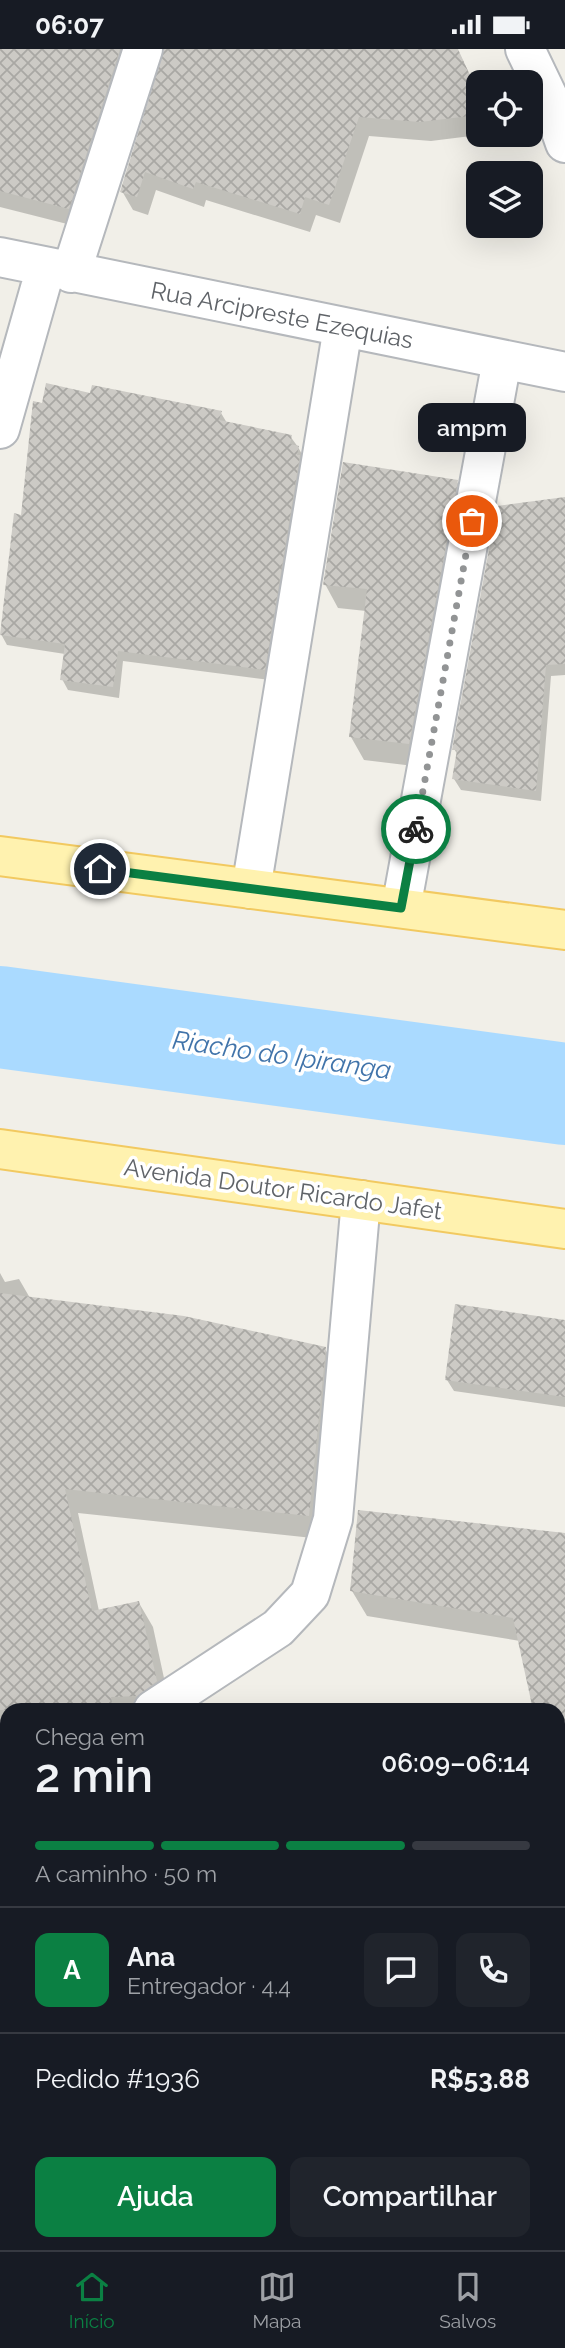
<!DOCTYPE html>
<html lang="pt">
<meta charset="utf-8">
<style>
:root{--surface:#171b24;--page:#20242c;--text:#f1f3f6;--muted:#9ea1a6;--line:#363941;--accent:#0b8043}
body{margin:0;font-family:Raleway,sans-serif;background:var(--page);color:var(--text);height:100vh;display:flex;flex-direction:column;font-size:26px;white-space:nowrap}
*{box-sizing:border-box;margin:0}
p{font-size:23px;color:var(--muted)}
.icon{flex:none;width:38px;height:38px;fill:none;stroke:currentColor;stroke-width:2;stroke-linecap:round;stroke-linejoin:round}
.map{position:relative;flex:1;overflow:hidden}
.sheet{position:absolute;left:0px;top:1654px;width:565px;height:548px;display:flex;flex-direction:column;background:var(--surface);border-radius:21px 21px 0 0;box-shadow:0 7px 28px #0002}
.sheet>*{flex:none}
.tools{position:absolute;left:466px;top:21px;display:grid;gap:14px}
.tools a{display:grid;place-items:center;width:77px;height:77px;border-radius:14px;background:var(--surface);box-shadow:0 7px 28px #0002;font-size:35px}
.pin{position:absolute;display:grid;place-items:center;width:60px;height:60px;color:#fff;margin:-30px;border:4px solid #fff;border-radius:50%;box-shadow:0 2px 7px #0007}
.courier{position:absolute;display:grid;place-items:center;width:70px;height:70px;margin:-35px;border:5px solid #0b8043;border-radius:50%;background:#fff;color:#222;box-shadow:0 2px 9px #0007}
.bubble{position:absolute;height:49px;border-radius:14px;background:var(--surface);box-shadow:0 7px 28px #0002;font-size:23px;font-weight:600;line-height:49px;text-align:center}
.head em{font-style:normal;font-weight:600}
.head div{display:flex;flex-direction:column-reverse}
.head{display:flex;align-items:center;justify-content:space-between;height:119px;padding:0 35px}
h1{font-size:46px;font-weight:600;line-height:52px}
.bar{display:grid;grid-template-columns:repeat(4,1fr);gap:10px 7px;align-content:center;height:84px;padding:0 35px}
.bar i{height:9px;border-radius:5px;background:var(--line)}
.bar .on{background:var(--accent)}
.bar p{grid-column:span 4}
.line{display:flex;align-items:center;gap:18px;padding:0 35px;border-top:2px solid var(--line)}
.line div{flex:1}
.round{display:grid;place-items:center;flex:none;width:74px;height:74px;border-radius:14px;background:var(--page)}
.button{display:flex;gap:14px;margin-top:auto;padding:14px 35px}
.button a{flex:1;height:80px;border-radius:14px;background:var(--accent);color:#fff;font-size:28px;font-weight:600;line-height:80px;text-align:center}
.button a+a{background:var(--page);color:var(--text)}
.status{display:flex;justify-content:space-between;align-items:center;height:49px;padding:0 35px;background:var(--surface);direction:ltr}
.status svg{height:19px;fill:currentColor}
.tab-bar{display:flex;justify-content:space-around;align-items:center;height:98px;border-top:2px solid var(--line);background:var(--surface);font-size:19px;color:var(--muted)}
.tab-bar a{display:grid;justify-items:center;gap:4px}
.tab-bar .on{color:var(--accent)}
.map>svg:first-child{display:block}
.shadow{fill:#0003}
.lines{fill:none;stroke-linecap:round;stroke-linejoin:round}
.river{stroke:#aadaff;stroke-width:102}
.building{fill:url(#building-cross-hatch)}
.minor-casing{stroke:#b5b8bc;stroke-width:42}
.major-casing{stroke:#f2c960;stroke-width:42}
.minor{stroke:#fff;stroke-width:38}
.major{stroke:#fff2af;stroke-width:38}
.done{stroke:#929495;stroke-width:7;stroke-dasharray:0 12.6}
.route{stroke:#0b8043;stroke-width:9}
.labels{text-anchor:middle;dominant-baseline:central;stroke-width:7;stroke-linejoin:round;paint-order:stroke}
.street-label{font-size:24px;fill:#5f6368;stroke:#fff}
.water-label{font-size:26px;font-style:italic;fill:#4174aa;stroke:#fff}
</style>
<div class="status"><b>06:07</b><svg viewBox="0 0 49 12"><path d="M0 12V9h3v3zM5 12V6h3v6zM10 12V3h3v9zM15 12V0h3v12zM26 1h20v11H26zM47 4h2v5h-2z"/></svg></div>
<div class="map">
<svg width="565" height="2201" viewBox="0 0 565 2201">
<defs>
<pattern id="building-cross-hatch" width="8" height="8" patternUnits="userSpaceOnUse" patternTransform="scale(1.75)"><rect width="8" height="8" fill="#cccac5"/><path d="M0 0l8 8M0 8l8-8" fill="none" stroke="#a9a8a4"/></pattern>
</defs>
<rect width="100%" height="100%" fill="#f1efe8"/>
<path class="shadow" d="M0 0H144L79 178 0 158Z
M165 0H457L478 42 479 86 431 92 369 87 340 174 316 166 310 183 206 151 204 158 156 141 148 166 133 161 122 142Z
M92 346 221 364 227 374 290 387 298 398 304 409 270 631 123 612 119 649 68 641 62 630 65 605 7 596 1 585 43 356Z
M457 433 470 456 422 718 364 711 351 688 366 562 338 559 325 535Z
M565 450V626L551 627 541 752 461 741 454 730 458 706 454 700Z
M0 1224 5 1233 19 1230 30 1249 325 1300 339 1324 322 1490 78 1464 99 1562 139 1554 153 1578 170 1657 165 1661H7V2139H0Z
M565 1273V1358L454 1342 447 1331Z
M565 1486V1787L558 1765V1661L520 1592 367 1567 352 1542Z
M565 1914V2201H452L451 2194H558V1916Z
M114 2194H331L335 2201H114Z"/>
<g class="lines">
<path class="river" d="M0 968 565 1045"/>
</g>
<path class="building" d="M0 0H120L69 160 0 142Z
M164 0H458L478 44V66L420 73 359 68 329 156 305 148 300 165 196 133 193 140 145 123 137 148 120 143Z
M46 334 90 344 92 336 222 362 219 371 292 386 290 395 299 397 297 406H300L265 621 118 602 113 638 60 631 65 595 0 586 14 464 21 466 33 352 42 354Z
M343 413 458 431 409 695 349 688 367 540 323 536Z
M565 448V615L546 616 536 742 452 730 457 701H452L497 457Z
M0 1244 184 1267 326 1298 309 1467 65 1440 92 1562 139 1552 157 1632 137 1647 111 1648 113 1661H0Z
M455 1255 565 1271V1348L445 1331Z
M358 1461 565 1484V1715L558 1716V1661H533L513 1569 350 1542Z"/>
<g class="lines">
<defs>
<path id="minor" d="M525 0 551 54 565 94
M0 208 565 323
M71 224 143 0
M0 380 46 218
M251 840 343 278
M401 859 502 311
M153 1661 278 1579 310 1545 333 1470 361 1151
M558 1805 565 1803"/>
<path id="major" d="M0 807 565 881
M0 1100 565 1180"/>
</defs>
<use href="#minor" class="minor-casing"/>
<use href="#major" class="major-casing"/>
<use href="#minor" class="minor"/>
<use href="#major" class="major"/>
</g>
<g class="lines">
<path class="done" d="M416 780 472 472"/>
<path class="route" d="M100 820 401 859 416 780"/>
</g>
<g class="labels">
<g class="street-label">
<text transform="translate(282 266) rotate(11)">Rua Arcipreste Ezequias</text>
<text transform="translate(283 1140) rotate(8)">Avenida Doutor Ricardo Jafet</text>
</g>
<g class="water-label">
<text transform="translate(282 1006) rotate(8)">Riacho do Ipiranga</text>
</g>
</g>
</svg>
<div class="tools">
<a><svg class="icon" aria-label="locate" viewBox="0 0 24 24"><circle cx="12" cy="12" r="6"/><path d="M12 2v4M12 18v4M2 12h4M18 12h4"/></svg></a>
<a><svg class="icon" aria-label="layers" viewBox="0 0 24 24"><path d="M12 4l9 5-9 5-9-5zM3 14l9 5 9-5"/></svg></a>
</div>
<div class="pin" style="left:472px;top:472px;background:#ea580c"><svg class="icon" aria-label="bag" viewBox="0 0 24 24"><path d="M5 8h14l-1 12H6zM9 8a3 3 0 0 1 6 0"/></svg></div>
<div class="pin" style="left:100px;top:820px;background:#1f2937"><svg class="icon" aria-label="home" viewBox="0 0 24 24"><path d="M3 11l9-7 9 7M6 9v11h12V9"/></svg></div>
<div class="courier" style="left:416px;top:780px"><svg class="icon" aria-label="bike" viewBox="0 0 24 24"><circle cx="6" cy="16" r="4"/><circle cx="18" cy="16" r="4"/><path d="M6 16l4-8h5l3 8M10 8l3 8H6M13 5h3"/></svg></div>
<div class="bubble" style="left:418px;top:354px;width:108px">ampm</div>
<section class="sheet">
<div class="head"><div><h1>2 min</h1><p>Chega em</p></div><em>06:09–06:14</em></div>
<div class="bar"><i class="on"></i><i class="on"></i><i class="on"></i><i></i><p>A caminho · 50 m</p></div>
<div class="line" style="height:126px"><b class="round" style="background:var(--accent);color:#fff">A</b><div><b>Ana</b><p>Entregador · 4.4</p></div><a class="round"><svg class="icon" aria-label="chat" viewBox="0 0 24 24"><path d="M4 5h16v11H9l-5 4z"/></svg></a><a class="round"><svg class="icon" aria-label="phone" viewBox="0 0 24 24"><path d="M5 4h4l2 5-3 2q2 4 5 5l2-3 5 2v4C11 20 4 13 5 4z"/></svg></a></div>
<div class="line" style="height:91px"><div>Pedido #1936</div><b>R$53.88</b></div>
<div class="button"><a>Ajuda</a><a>Compartilhar</a></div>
</section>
</div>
<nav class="tab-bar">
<a class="on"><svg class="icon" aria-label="home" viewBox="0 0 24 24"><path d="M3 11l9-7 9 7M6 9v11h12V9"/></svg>Início</a>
<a><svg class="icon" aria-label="map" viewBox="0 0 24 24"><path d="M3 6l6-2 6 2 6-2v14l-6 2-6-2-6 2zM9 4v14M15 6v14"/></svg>Mapa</a>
<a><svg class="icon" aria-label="saved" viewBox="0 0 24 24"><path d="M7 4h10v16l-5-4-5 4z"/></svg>Salvos</a>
</nav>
